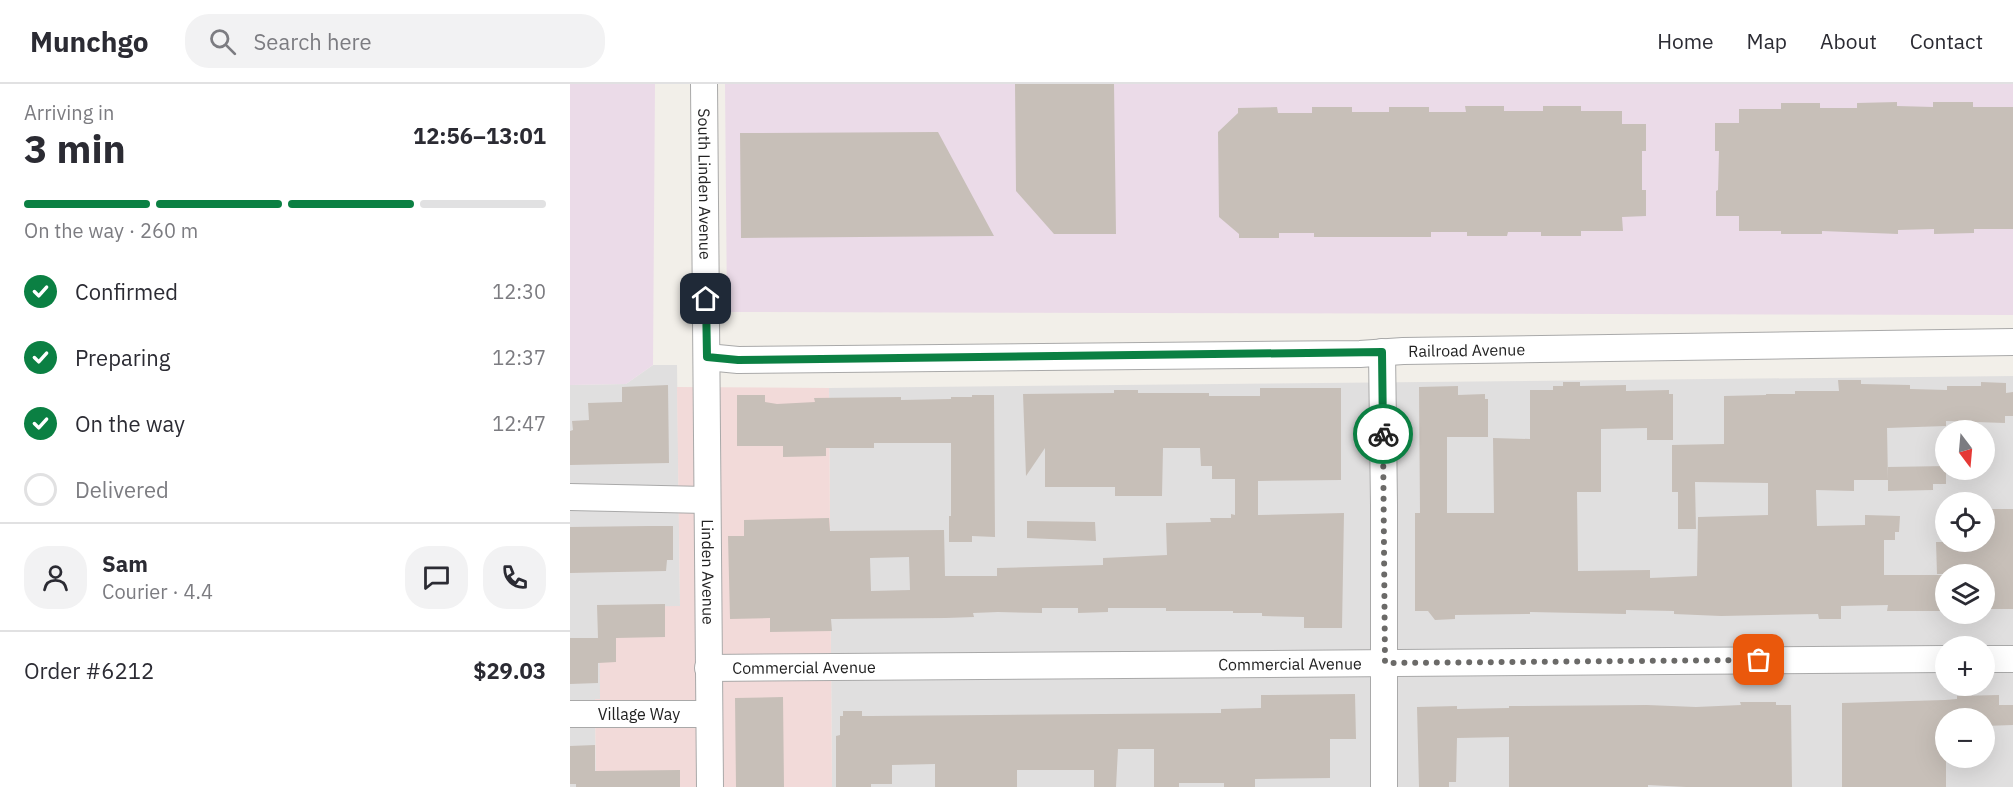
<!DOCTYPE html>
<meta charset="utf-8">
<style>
:root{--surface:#fff;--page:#f2f2f3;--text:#2b2b33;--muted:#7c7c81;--line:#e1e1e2;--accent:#0b8043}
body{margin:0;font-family:"IBM Plex Sans",sans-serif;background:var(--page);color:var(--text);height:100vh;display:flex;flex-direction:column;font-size:22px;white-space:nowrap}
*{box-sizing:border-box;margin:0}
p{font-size:20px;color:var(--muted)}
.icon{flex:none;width:33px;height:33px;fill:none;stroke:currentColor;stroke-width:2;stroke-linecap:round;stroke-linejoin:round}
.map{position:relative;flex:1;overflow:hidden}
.details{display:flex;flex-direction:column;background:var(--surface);width:570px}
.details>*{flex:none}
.needle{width:39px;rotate:164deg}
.buttons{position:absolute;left:1365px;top:336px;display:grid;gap:12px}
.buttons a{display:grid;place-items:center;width:60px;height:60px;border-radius:50%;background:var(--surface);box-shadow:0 6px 24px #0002;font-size:30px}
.pin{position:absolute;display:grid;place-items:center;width:51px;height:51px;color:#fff;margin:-26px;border-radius:12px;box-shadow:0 3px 9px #0006}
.courier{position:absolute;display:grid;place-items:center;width:60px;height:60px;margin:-30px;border:4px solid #0b8043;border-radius:50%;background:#fff;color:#222;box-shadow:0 2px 8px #0007}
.overview em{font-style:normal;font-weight:700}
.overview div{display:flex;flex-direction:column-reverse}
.overview{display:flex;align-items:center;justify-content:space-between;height:102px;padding:0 24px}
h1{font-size:39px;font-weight:700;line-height:45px}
.bar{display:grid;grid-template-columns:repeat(4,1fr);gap:9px 6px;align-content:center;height:72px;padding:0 24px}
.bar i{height:8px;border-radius:4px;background:var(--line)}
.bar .active{background:var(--accent)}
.bar p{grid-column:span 4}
.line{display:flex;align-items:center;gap:15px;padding:0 24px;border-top:2px solid var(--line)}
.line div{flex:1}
.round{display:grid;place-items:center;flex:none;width:63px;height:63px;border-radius:24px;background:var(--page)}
ol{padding:0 24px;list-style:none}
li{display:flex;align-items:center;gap:18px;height:66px}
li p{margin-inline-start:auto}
li .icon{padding:6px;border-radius:50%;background:var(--accent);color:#fff;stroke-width:4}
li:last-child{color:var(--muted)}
li i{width:33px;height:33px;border:3px solid var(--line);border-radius:50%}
header{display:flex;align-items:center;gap:36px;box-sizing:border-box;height:84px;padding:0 30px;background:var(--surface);border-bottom:2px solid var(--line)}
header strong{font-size:28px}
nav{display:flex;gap:33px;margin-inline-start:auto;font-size:21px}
.search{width:420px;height:54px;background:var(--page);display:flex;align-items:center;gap:15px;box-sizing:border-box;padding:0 21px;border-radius:24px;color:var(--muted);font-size:22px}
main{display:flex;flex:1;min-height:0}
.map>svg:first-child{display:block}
.residential{fill:#e0dfdf;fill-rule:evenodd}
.commercial{fill:#f2dad9}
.industrial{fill:#ebdbe8}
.building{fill:#c7bfb8;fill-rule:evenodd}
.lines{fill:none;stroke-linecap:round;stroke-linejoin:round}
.minor-casing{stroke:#a9a9a9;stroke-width:28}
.minor{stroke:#fff;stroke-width:26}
.done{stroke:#6b6a68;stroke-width:6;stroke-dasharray:0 10.8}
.route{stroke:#0b8043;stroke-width:8}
.labels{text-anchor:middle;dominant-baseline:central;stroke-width:6;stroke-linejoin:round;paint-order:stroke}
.street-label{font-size:16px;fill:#222;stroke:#fff}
</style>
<header>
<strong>Munchgo</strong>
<div class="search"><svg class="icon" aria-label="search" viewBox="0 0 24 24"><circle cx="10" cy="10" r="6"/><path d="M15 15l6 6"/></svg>Search here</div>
<nav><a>Home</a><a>Map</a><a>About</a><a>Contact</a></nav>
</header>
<main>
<section class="details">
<div class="overview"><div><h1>3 min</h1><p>Arriving in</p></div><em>12:56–13:01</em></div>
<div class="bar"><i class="active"></i><i class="active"></i><i class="active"></i><i></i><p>On the way · 260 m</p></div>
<ol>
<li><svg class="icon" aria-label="check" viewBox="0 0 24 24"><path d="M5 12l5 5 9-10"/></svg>Confirmed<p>12:30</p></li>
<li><svg class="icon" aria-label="check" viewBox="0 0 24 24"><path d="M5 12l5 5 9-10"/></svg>Preparing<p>12:37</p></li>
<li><svg class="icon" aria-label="check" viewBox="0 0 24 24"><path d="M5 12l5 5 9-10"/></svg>On the way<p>12:47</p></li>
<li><i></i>Delivered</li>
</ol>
<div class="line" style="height:108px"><a class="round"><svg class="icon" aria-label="person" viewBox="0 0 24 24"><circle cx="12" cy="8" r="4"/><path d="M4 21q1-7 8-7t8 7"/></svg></a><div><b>Sam</b><p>Courier · 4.4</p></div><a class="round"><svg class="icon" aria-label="chat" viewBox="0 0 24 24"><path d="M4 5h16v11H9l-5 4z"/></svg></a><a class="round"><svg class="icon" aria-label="phone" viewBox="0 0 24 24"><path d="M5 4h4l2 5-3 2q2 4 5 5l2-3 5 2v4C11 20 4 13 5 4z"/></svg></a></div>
<div class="line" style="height:78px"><div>Order #6212</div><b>$29.03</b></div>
</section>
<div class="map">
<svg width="1443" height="703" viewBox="0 0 1443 703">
<rect width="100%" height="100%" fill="#f2efe9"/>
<path class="residential" d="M83 281H107L110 522 30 615 25 616 26 703H0V301L56 300Z
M1443 292V703H262L259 304ZM1376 346H1414V386H1376ZM1376 418H1414V458H1376ZM1376 490H1414V530H1376ZM1376 562H1414V602H1376ZM1376 634H1414V674H1376Z"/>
<path class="commercial" d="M107 303 259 304 262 703H26L25 615H30L29 523 110 522Z"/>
<path class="industrial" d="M0 0H85L83 281 56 300 0 301Z
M155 0H1443V231L157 228Z"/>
<path class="building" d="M445 0H544L546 150H484L446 107Z
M1327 18V22L1363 23V18H1403V23H1443V145H1404V149L1364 150V145L1328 146V150L1252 147V150H1211V147H1169V132H1146V107L1148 106 1149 67H1145V39H1169V25H1211V19H1250V24H1287V19Z
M895 22H934V27H973V22H1011V27H1052V40H1076V67H1072V106H1076V132L1052 133 1053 147H1011V152H971V148H938L937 152H897V148H861V153H744V149H709V154H669V150L649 133 648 48 668 29V24L707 23 708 29H742V23H782V28H819V23H859V28H896Z
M368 48 424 152 171 154 170 49Z
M1268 296H1291V300L1340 301V305L1377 306V302H1411V298L1436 299V309L1443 308V332H1435V339L1376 337V342L1317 344 1318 396H1284V407L1246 406 1247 442 1295 441V431L1330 432 1329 448H1325V456H1314V491H1376V527H1317L1318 521 1271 522V535H1249L1248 530 1151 532 1104 530V527L1056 526V530L960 528V530L885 531V535L865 536 858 527H845V429H850L849 303 888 302V311L915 310V315H918V353H877V429H924L923 354 960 355V306H983V302H993V298H1010V302L1056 301V307L1099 306V310H1103V356H1077V344L1031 345V408H1007L1008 487 1080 486V494L1127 492 1128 433 1198 431V399L1125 398 1126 445H1108V408H1102V361L1154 360V312L1196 311V310H1225V307H1269Z
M98 301 99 379 0 381V347L3 346 2 337 19 336 18 319 52 318V303Z
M690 304H771V396L688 397V431L774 429 772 544H734V533L692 532V529H663V527H596V524H538V528L508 529V524H472V529L428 528 403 529 404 533 376 534 261 535 262 547 200 548V534L160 535 158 452H174V436L259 434 260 447 374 446 375 492H427V484L533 481V474L597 471 596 439 641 438 640 434H661V430L665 431V395H642V382H631L630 364H593L592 412H545V403H475V364L456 392 453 310 544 309V306H568V309H639V312H690ZM339 473 340 506 301 507 300 474Z
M167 311H195V318L207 320 245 318 244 314 331 313V316L381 315V313H402V311H424L425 453 402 452V458H379V432H381V359H304V364H256V372L213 373V362H167Z
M1376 382V400H1363V406L1318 407V383Z
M1414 425H1443V525H1414V490H1367L1366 458H1414Z
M457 437 525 438 526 457 457 454Z
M78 442H103V476H97L96 487 0 489V443Z
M95 520V553L46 554V578L28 579V599L0 600V554H28L27 521Z
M785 610 786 655H760V694L685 695V703H654V699H609V703H584V665H548L546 703H524V686H447V703H365V680L322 681V700H301V703H266V652L270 651V632H273V627H292V632H300L651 629V625L691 624V611Z
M1429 611V621H1443V641L1414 642V634H1376V703H1272V619L1375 616 1387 615V612Z
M213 613 214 703H166L165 614Z
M1170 618H1206V621H1221L1222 703H1116L1078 701V703H939V653L887 654 886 698H879V703H849L847 623 887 622V625L939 624V622L1077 621 1126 623 1171 621Z
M25 661V687L110 686V703H6V700H0V662Z"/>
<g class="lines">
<defs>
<g id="minor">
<path id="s1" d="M134 0 140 703"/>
<path d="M812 268 814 421V703"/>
<path id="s2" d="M137 273 168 276 790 270 833 267 1443 258"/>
<path d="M0 413 136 416"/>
<path d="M1414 575H1443"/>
<path id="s3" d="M138 584 1376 575"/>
<path id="s4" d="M0 630H139"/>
</g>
</defs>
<use href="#minor" class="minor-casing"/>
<use href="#minor" class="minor"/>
</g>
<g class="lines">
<path class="done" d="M813 350 815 579 1189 576"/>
<path class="route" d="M136 215 137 273 168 276 812 268 813 350"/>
</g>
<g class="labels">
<g class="street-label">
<text stroke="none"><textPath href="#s1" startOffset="100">South Linden Avenue</textPath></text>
<text stroke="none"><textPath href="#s2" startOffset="760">Railroad Avenue</textPath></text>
<text stroke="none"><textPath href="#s1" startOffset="488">Linden Avenue</textPath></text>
<text stroke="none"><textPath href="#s3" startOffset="582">Commercial Avenue</textPath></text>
<text stroke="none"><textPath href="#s3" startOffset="96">Commercial Avenue</textPath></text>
<text stroke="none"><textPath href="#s4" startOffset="69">Village Way</textPath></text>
</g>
</g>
</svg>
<div class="buttons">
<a><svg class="needle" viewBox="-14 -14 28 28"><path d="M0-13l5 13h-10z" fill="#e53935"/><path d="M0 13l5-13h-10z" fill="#7c7c81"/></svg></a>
<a><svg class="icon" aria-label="locate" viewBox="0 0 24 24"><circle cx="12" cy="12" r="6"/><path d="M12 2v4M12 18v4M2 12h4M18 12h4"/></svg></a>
<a><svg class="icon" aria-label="layers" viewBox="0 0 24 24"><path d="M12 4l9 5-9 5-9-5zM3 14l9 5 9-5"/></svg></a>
<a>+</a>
<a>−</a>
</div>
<div class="pin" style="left:1189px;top:576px;background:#ea580c"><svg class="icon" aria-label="bag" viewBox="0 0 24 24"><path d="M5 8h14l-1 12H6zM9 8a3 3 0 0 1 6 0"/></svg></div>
<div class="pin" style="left:136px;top:215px;background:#1f2937"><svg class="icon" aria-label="home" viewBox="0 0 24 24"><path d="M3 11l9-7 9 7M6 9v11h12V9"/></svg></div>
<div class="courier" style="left:813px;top:350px"><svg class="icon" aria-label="bike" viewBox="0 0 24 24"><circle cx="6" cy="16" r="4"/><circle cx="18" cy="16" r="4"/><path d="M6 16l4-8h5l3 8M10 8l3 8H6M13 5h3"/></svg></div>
</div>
</main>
